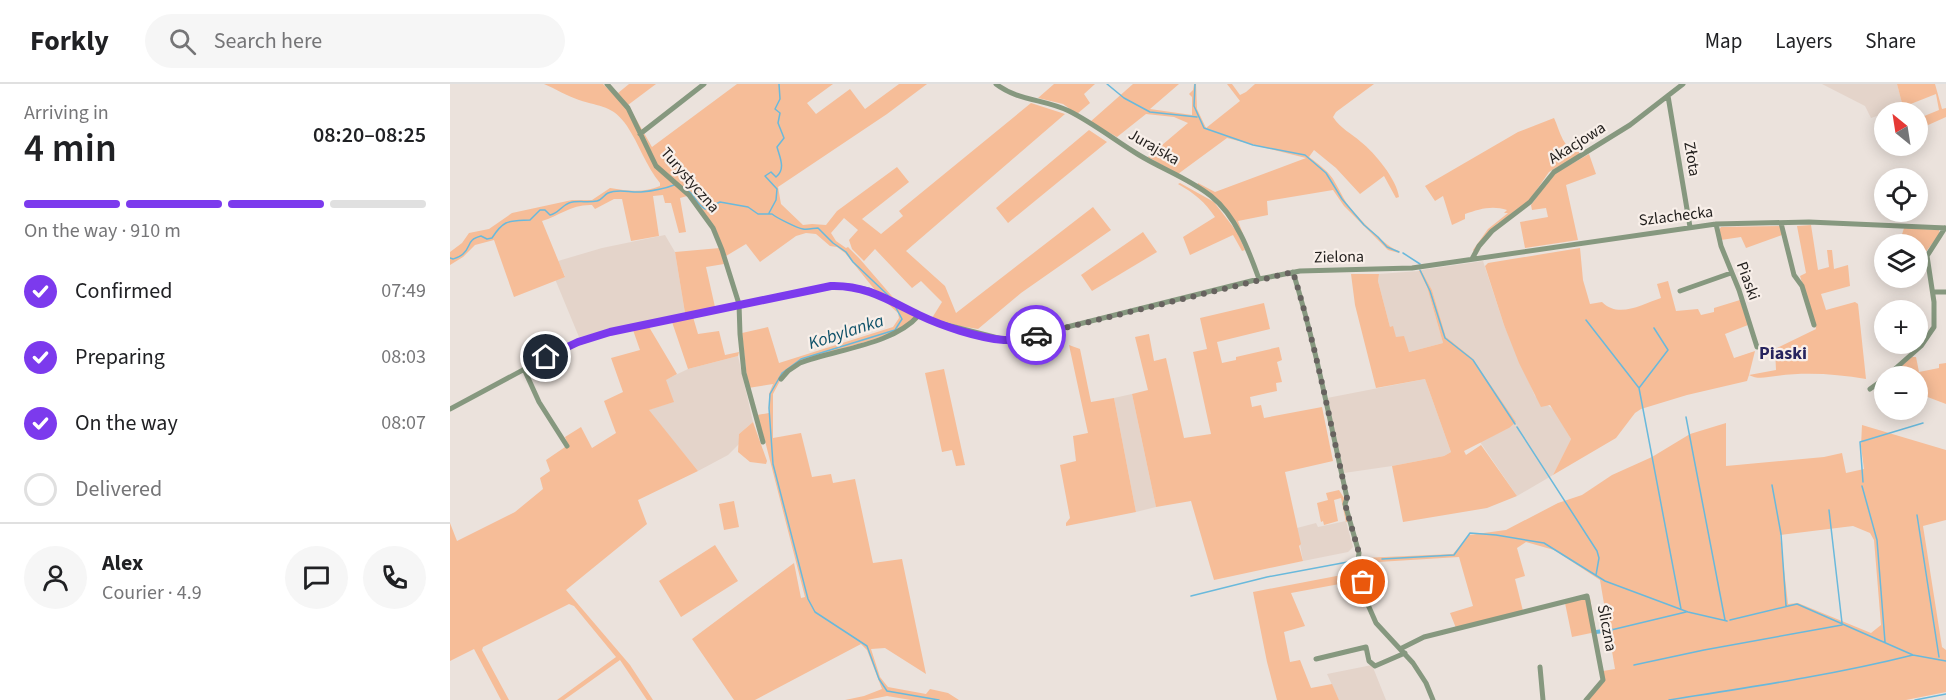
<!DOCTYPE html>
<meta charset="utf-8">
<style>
:root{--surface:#fff;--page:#f6f6f6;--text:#202124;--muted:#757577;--line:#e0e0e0;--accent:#7c3aed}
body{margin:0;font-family:"Source Sans 3",sans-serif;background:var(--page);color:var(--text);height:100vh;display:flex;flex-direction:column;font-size:22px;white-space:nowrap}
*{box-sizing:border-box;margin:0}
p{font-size:20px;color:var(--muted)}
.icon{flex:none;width:33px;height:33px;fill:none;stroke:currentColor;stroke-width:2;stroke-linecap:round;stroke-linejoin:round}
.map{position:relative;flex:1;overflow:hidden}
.panel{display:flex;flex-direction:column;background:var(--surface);width:450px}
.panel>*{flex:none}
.needle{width:39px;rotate:330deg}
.fabs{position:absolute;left:1424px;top:18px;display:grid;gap:12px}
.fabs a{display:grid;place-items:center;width:54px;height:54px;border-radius:50%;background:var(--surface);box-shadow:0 3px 15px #0003;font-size:30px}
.pin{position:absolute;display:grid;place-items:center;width:51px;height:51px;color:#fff;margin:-26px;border:3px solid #fff;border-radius:50%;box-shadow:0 2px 6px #0007}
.courier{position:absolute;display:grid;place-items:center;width:60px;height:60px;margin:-30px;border:4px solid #7c3aed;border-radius:50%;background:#fff;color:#222;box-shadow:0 2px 8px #0007}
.summary em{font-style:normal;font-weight:600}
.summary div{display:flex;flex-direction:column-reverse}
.summary{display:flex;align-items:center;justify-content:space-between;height:102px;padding:0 24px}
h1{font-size:39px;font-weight:600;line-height:45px}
.bar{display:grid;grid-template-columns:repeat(4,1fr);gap:9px 6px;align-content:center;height:72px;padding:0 24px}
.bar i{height:8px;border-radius:4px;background:var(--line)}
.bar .current{background:var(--accent)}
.bar p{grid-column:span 4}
.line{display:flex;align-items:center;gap:15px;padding:0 24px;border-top:2px solid var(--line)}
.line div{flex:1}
.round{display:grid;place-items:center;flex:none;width:63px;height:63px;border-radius:32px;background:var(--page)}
ol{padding:0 24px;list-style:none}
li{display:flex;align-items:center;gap:18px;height:66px}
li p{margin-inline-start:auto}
li .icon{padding:6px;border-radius:50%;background:var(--accent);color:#fff;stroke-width:4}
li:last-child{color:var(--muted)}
li i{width:33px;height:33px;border:3px solid var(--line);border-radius:50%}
header{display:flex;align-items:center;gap:36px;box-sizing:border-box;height:84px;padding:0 30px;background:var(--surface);border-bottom:2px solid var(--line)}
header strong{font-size:28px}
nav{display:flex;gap:33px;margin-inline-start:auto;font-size:21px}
.search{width:420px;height:54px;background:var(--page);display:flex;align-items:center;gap:15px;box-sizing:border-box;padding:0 21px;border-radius:33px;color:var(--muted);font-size:22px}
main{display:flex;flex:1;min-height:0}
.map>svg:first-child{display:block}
.built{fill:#e4d4ca}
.green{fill:#f6bd98;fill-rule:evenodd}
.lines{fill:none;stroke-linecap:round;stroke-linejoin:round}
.stream{stroke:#69b9dc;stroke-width:1.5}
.canal{stroke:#69b9dc;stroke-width:4}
.minor{stroke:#86987f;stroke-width:5}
.done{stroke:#67625f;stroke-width:6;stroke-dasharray:0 10.8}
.route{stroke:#7c3aed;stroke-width:8}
.labels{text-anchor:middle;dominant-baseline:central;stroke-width:4.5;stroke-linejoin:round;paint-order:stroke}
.street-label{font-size:16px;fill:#201d1b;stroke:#f8efe9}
.water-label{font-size:18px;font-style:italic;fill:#0f526a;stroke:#f8efe9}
.neighbourhood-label{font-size:18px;font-weight:bold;fill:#27245e;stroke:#f8efe9}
</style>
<header>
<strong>Forkly</strong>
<div class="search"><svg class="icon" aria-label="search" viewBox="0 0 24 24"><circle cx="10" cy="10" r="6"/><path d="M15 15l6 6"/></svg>Search here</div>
<nav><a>Map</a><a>Layers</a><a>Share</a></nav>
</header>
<main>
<section class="panel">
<div class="summary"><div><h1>4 min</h1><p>Arriving in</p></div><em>08:20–08:25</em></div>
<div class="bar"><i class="current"></i><i class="current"></i><i class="current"></i><i></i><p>On the way · 910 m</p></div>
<ol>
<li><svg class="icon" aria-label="check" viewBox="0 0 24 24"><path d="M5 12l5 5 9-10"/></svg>Confirmed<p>07:49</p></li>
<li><svg class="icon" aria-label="check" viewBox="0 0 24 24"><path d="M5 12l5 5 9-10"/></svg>Preparing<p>08:03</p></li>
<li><svg class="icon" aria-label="check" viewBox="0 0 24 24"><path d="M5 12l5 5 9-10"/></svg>On the way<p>08:07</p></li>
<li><i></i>Delivered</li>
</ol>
<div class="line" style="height:108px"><a class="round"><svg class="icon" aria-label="person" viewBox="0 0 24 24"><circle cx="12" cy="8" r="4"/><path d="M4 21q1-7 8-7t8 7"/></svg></a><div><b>Alex</b><p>Courier · 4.9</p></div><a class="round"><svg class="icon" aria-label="chat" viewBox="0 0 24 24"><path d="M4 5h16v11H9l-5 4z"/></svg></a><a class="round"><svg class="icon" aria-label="phone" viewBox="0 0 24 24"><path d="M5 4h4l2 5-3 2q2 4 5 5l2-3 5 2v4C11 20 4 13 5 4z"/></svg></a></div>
</section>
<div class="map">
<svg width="1496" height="616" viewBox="0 0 1496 616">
<rect width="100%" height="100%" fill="#ebe2dc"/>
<path class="built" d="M1372 0H1447L1453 23 1421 34 1415 22Z
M215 151 225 168 235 229 129 253 105 195 115 192 108 177 152 164Z
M1033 177 1054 241 1085 312 1104 326 1121 355 1103 391 1067 412 1030 358 1059 344 996 253 982 206 971 186Z
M969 187 977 203 993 259 959 268 946 253 940 243 928 197 929 190Z
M288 272 303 338 289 350V360L278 371 248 387 198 326 223 318 215 296 238 285Z
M975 295 1001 368 994 372 942 382 894 389 877 314Z
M682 310 706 423 686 428 664 314Z
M896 437 903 463 898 468 853 477 847 444 866 439 868 443Z
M922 581 936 616H889L877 590Z"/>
<path class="green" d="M94 0H153L172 19 168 9 179 0H206L178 21 202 63 287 0H383L357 19 366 30 400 5 415 25 449 0H477L437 30 328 103 331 120 353 141 362 140 376 141 387 127 447 83 459 98 412 135 431 150 453 132 449 127 581 19 615 30 456 167 495 202 506 229 643 123 661 146 571 209 528 245 510 242 482 234 492 218 471 197 462 204 425 165 414 177 402 165 399 156 408 146 394 134 381 149 386 157 396 164 398 163 409 174 447 218 425 206 395 169 387 163 380 162 366 150 356 149 346 152 310 178 296 160 276 172 265 143 237 112 230 114 236 148 229 149 221 119H215L213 111 203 112 209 152 181 157 172 115H164L145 125 142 121C122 120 109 132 92 137L115 193 64 213 44 156 25 161 13 173 0 181V168L12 159 19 149 39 145 62 129 122 116H142L160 104C178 107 193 109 210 102V99C196 82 189 60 177 42 163 21 150 23 129 16 117 12 106 5 94 0Z
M604 0H645L634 10 640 19 627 30 613 20 588 14Z
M683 0H729L700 25 742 31V13L739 10 743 6 744 0H746L747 25 756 44 790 17 777 0H782L790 11 796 8 805 0H924L886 28 883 33C891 45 901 49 911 58 925 69 947 96 949 113L946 114 934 92 910 110 886 84 864 66 859 73C867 79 877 86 883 95 888 103 892 112 897 120 906 131 936 164 949 167V169L938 166 894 122 883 106 817 117 818 131 788 137 793 150C778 128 770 114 747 101L748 99 765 108 856 74 777 54 728 90 698 73 738 39 724 33 696 30 667 53 640 38Z
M1447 0H1485L1492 25 1496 24V33L1467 46V35L1489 26 1486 10 1453 23Z
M1104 34C1110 47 1113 66 1129 68V71L1099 88 1079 117 1067 128 1048 139 1024 167 1023 166 1038 145 1058 129H1054L1057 126C1042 121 1029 125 1015 130V135L1002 141 993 112 985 117 975 102 1068 48Z
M639 46 657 58 558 139 546 124Z
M1139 70 1146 90 1116 101 1128 156 1075 164 1070 138 1098 133 1096 124 1082 126 1081 121 1104 90Z
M730 99 764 118 787 148 795 166 792 167 783 151 740 171 733 153 765 133C755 118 744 109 728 100Z
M1361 141 1368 186 1379 183 1377 166H1382L1384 185 1398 181 1400 202 1371 210 1376 226 1405 218 1408 220 1416 295C1386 290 1356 288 1326 292 1317 293 1308 296 1299 291L1297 297 1237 311 1191 325 1185 329 1166 354 1103 391 1121 355 1100 321 1091 323 1069 279 1054 241 1035 182 1038 179 1130 164 1133 196 1140 220 1152 218C1169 235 1192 220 1211 214L1207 200 1218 197 1226 227 1248 225 1251 231 1264 228V224L1290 216 1298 241 1275 250 1284 274 1305 267 1299 291 1326 286 1325 265 1366 245 1350 192 1356 189 1347 142Z
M1330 142 1332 151 1296 164 1291 153 1271 156 1269 146 1271 143Z
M1454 144 1489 146 1490 150 1474 170 1467 168V160H1449Z
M693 148 707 168 642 207 631 191Z
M270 164 274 180 256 183 265 223 235 229 225 168Z
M971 186 982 206 996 253 1022 274 1066 338 1059 344 1014 367 1016 371 1031 361 1067 412 1037 424 953 438 942 382 994 372 1001 368 975 295 926 304 905 221 901 190H929L928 197 940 243 943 242 946 253 954 252 959 268 993 259 977 203 969 187Z
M435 217 464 231V235L444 249 350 278 332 293 323 310V354L351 349 362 393 381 390 383 399 405 395 423 479 452 475 476 590 435 564 421 565 430 593 438 603 476 610 480 605 498 609 509 616H461L437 612 417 616H395L414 612 432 605 417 566 411 560 305 616H284L242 555 344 479 351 514 355 513 315 357 307 331 319 329V310L323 300 298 304 292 249 318 243 329 279 443 243 449 234 448 229Z
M814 219 820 245 767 258 772 279 786 276V273L829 263 832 276 827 278 832 298 826 299 827 307 800 313 802 323 811 321 814 334 872 323 883 377 835 388 851 460 849 462 853 477 764 496 741 417 706 423 682 310 698 306 685 253 699 250 704 277 716 274 734 354 761 350 743 268 757 265 750 234Z
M243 233 248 250 269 247 275 271 289 268 288 272 238 285 222 238Z
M199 243 227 290 216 296 224 318 199 326 248 387 188 416 197 440 116 506 180 581 203 616H197L170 576 114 616H107L166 573 124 522 119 520 33 563 32 566 59 616H51L24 565 0 577V439L7 457 65 428 93 405 90 394 100 387 96 376 118 361 115 353 131 343 142 364 166 349 154 317 173 308 161 274 190 266 183 246Z
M619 261 630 265 641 318 664 314 686 428 616 442V439L620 434 610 381 626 377 623 352 638 349Z
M1462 273H1466L1469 288 1489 284V280L1496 279V320L1467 309V292H1453L1452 286 1440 292Z
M494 285 515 381 506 382 502 366 492 368 475 289Z
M303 338 317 377 316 380 300 378 288 368 289 350Z
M1276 339V382L1374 373 1392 369 1396 389 1414 385 1411 362 1412 341 1496 366V436L1473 442 1492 563 1496 566V608L1456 616H1138L1154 598 1153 587 1165 585 1150 496 1104 466 1076 458 1067 464 1075 492 1065 495 1073 527 1006 544 1000 529 1023 522 1009 473 912 479V474L1003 470 1019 451 1056 446 1108 419 1132 411 1162 391 1202 373 1240 350ZM1403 442 1420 449 1424 456 1431 541 1421 549 1348 519 1338 520 1330 451Z
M889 406 894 414 899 437 896 438 891 414 884 416 888 437 874 441 873 437 871 438 867 419 878 416 876 409Z
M284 417 289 443 274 446 269 420Z
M265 461 288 497 231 533 209 497Z
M897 490 910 493 911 496 841 509 855 542 834 548 840 578 850 576 861 604 882 600 889 616H827L817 578 803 508Z
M1140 514 1146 548 1122 553 1115 519Z"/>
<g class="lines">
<path class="stream" d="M657 0 674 14 700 28 747 33
M745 0 744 22 754 44 803 61 855 71 876 89 892 115 914 141 928 153 937 163 949 168
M235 104C244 109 246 120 255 125L270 118 298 123 308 130H322C327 134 347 144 353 145 358 146 364 144 368 144L383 159 396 168 403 178 442 215
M319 129 326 116 327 105 315 92 321 88 326 93C336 85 330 74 327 63L334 54 328 39 330 29 325 25 330 15 329 0
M953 169 970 180
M0 174 3 175C6 174 10 173 13 170 22 162 16 156 31 152L37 155 42 154C54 135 59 137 80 136L90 126H95L100 131C109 129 111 122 119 119 128 116 137 119 147 117 152 116 154 111 158 109 169 104 180 109 191 108 202 107 214 105 224 101
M970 186 980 207 995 254 1023 276 1065 340
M445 222 452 235 445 246 351 275 332 289 320 310 319 324 323 380 358 515 365 528 417 562 429 595 437 607 489 616
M1136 236 1189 304
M1204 244 1218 266 1189 304 1231 525
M1236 333 1275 536
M1067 343 1147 467 1149 474 1146 491
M1413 398 1410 358 1473 339
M1322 401 1331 450 1336 522
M1412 402 1427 456 1435 558
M1379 426 1392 539
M1467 431 1489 573
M932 475 1004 471 1020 449 1046 451 1094 459 1155 497 1238 528 1277 537
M741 512 817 493 903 477
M1280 536 1347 520 1463 571 1496 577
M1161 546 1236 528
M1184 581 1254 566 1392 541
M1219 616C1301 603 1383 591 1463 571
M1465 616 1496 610"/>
<path class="canal" d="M1146 548 1161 546"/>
<path class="minor" d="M157 0 178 24 206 82 239 111 263 144 272 166 289 220 290 250 294 289 313 358
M546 0C568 17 595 15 619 27 643 39 666 57 689 71 712 85 740 95 761 112 786 132 799 167 809 195
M1218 12 1240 143
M190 50 254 0
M1331 139 1344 191 1352 202 1364 241
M1266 140 1271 162 1289 206 1307 263
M1022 175 1029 162 1042 147 1080 118 1104 88 1180 41 1233 0
M843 188C866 262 880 338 897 414L895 420 909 469 908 476 915 514 926 539 963 579 976 599 983 616
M1230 207 1281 189
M1483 208H1496
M74 285 89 318 117 362
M1437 292 1471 262 1484 243V218L1477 172 1495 144
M331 295 338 287 350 279C386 265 443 261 469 231
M1420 305 1434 295
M0 325 114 264 160 248 378 202H398L419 206 485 238 556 256 605 246 809 195 850 187 962 184 1266 140 1359 138 1496 144
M950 565 974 553 1137 512 1153 596 1136 616
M866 575 916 563 919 577 925 582 955 569
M1090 583 1093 616"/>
</g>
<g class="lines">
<path class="done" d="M586 251 843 188C866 262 880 338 897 414L895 420 909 469 908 476 913 498"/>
<path class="route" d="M96 273 128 258 160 248 381 202C416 201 438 216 469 231 492 242 528 254 554 256 565 257 576 253 586 251"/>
</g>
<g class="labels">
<g class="street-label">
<text transform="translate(1127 59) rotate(-32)">Akacjowa</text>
<text transform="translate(704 63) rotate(30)">Jurajska</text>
<text transform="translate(1242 75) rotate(81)">Złota</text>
<text transform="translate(240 96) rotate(49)">Turystyczna</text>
<text transform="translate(1226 132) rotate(-7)">Szlachecka</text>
<text transform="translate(889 173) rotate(-1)">Zielona</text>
<text transform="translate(1298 197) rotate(70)">Piaski</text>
<text transform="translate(1157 544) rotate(79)">Śliczna</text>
</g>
<g class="water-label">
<text transform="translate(396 248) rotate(-18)">Kobylanka</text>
</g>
<g class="neighbourhood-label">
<text x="1333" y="269">Piaski</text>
</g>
</g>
</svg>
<div class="fabs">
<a><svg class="needle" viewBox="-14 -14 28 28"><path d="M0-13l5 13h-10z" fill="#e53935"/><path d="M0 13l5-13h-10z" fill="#757577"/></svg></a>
<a><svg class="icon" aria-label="locate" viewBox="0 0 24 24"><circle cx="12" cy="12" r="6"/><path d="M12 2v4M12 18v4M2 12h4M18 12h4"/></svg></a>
<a><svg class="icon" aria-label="layers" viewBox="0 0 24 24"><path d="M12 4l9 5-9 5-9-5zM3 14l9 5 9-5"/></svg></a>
<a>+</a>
<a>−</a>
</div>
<div class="pin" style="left:913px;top:498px;background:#ea580c"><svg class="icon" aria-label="bag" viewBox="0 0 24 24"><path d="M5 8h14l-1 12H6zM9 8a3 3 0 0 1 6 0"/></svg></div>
<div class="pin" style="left:96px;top:273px;background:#1f2937"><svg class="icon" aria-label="home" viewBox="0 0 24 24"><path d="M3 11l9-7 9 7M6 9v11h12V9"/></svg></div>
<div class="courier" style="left:586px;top:251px"><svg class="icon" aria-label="car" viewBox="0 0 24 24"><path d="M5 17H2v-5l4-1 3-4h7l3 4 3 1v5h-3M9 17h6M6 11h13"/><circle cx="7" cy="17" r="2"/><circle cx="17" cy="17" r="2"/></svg></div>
</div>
</main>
